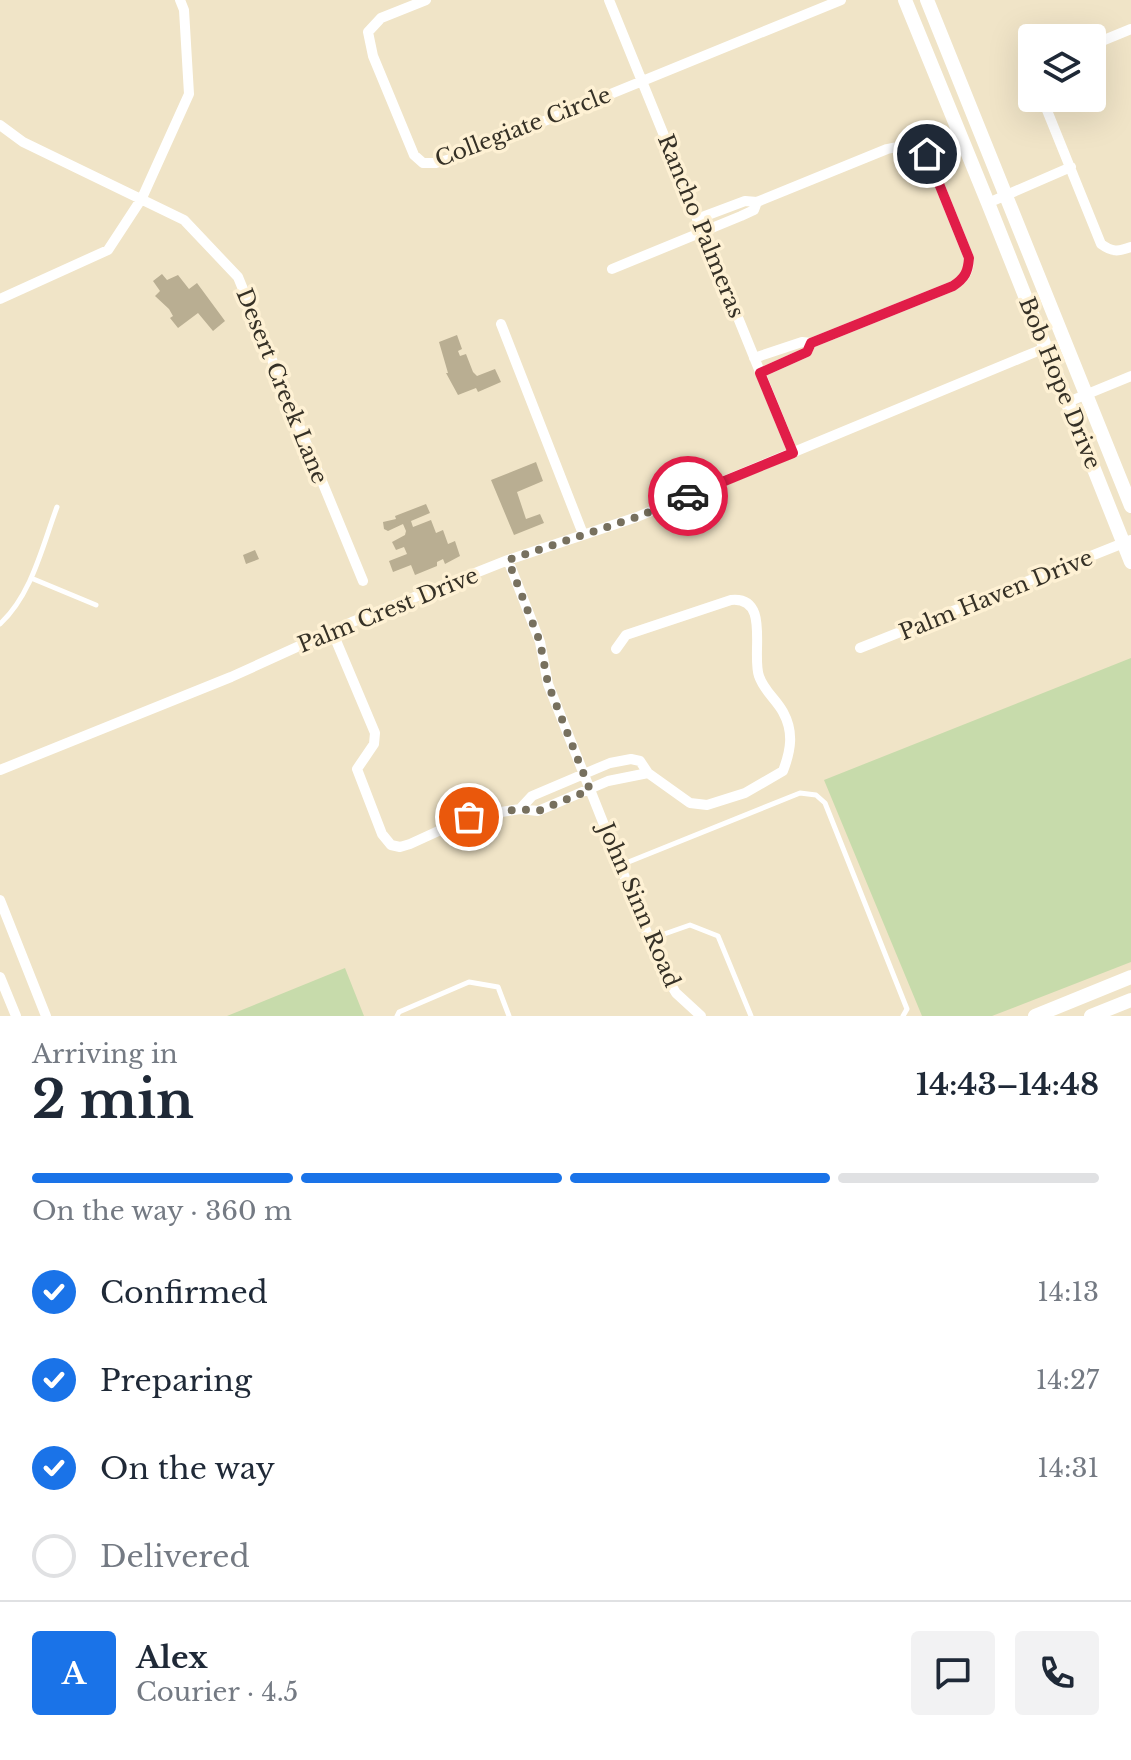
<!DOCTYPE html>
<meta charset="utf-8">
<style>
:root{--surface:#fff;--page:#f2f2f3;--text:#1f2937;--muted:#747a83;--line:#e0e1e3;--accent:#1a73e8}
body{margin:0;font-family:"Libre Baskerville",serif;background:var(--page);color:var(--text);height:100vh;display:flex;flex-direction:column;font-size:30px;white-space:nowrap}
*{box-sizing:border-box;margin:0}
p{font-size:26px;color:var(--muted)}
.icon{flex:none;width:44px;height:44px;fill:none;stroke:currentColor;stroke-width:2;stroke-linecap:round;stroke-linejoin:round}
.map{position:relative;height:1016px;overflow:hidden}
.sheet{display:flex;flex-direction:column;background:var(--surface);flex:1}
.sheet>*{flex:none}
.buttons{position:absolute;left:1018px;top:24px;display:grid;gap:16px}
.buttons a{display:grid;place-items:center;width:88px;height:88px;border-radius:8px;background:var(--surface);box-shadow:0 8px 32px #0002;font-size:40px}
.pin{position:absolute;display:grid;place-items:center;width:68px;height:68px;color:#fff;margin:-34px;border:4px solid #fff;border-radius:50%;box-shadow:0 2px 8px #0007}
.courier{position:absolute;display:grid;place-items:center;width:80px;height:80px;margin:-40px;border:6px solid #e11d48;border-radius:50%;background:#fff;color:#222;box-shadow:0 2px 10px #0007}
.head em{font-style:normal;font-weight:700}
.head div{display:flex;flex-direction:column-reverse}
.head{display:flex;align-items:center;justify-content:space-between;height:136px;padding:0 32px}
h1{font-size:52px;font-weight:700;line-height:60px}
.bar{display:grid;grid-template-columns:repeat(4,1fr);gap:12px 8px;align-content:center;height:96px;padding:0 32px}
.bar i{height:10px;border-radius:6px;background:var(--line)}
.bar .selected{background:var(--accent)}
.bar p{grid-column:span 4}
.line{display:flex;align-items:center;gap:20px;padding:0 32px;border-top:2px solid var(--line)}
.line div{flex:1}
.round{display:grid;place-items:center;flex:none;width:84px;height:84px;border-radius:8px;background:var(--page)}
ol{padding:0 32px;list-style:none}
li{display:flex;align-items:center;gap:24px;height:88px}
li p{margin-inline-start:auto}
li .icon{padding:8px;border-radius:50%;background:var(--accent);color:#fff;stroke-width:4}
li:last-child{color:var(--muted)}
li i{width:44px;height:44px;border:4px solid var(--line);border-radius:50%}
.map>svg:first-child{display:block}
.green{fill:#c7dbab}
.building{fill:#b9ae92}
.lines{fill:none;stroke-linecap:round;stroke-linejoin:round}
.lane{stroke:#fff;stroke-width:5}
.street{stroke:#fff;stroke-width:10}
.secondary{stroke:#fff;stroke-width:14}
.done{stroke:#77705e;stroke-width:8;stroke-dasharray:0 14.4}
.route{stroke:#e11d48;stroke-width:10}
.labels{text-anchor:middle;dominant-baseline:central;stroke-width:7;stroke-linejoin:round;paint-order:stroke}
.street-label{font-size:22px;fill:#363126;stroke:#fef1d4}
</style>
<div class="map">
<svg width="1131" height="1016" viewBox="0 0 1131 1016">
<rect width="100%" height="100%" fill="#f0e4c7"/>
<path class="green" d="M1131 658V962L992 1016H922L824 780Z
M345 968 364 1016H227Z"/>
<path class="building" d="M162 274 167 280 178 275 189 289 197 283 225 321 213 331 198 313 178 328 170 318 173 316 169 309 155 296 160 291 153 281Z
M457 335 462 349 458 351 460 356 466 354 473 372 477 376 495 369 501 382 478 392 476 388 458 395 446 373H448L439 342Z
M536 462 543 481 517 492 526 519 540 514 544 523 514 535 491 480Z
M426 504 430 513 411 521 413 527 431 520 436 533 443 530 448 544 455 541 460 556 445 564 443 559 437 562V566L415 575 411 565 393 572 389 561 407 554 404 547 396 550 392 542 405 535 406 531 403 524 388 531 384 529 383 522 396 519 395 516Z
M255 550 259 559 246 564 243 555Z"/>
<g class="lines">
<path class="lane" d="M31 578 96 605
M0 624C32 594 42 547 57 507
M621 865 800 793 816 795 825 803 907 1009 903 1016
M650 939 690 925 718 936 751 1016
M397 1016 399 1012 469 982 498 987 509 1016"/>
<path class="street" d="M426 0 381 18 368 32 373 56 414 155 423 163H436L454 158 841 0
M609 0 793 453
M1092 45 1131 29
M1042 98 1101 244C1112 252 1118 252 1131 247
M0 125 23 142 184 220 238 277 363 581
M757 202 887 149C904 145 912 144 927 154L969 258C969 272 965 278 953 286L811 343
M988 203 1071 167
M612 269 741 216 754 210 757 202 745 201 697 219
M0 299 108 250 142 198 189 94 184 10 180 0
M501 324 583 534
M754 358 802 342 811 343 807 352 760 373
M1068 402 1131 376
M508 560 540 642 548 684 661 968 676 993 701 1016
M332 631 375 733 374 744 357 769 382 834 391 845 400 847 410 844 469 817 520 809 538 811 608 781 648 773
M860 648 1131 540
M0 770 231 677 352 622 508 560 637 517 1045 348
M520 809 532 796 610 763 631 759 640 761 648 773 690 803 707 805 745 793 783 771C791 750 794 732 783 712 776 699 764 691 759 676 751 654 771 596 731 600L626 635 616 649
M0 900 46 1016
M0 977 16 1016"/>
<path class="secondary" d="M905 0 988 203 1131 562
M927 0 1131 506
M1035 1016 1131 977
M1091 1016 1131 1000"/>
</g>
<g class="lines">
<path class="done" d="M469 817 520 809 538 811 590 790 548 684 540 642 508 560 637 517 688 496"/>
<path class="route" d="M688 496 793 453 760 373 807 352 811 343 953 286C965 278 968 272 969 258L927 154"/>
</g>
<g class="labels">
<g class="street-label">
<text transform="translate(523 127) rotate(-21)">Collegiate Circle</text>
<text transform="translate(701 226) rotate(68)">Rancho Palmeras</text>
<text transform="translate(1060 383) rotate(68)">Bob Hope Drive</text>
<text transform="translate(282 386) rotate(68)">Desert Creek Lane</text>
<text transform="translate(996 595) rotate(-22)">Palm Haven Drive</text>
<text transform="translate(388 610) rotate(-22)">Palm Crest Drive</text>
<text transform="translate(639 905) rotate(67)">John Sinn Road</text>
</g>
</g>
</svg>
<div class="buttons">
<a><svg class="icon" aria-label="layers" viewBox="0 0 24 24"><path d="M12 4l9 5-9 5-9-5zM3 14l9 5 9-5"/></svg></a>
</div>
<div class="pin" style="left:469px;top:817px;background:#ea580c"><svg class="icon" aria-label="bag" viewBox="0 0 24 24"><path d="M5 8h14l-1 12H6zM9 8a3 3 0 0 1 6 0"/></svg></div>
<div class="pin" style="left:927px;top:154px;background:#1f2937"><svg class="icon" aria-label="home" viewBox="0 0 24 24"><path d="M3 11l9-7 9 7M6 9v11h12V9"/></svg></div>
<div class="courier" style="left:688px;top:496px"><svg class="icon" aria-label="car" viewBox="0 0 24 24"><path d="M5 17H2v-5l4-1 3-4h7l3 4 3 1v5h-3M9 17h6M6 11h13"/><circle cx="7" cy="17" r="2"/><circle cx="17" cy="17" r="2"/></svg></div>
</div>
<section class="sheet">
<div class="head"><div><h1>2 min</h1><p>Arriving in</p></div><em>14:43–14:48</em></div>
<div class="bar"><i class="selected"></i><i class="selected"></i><i class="selected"></i><i></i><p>On the way · 360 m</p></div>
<ol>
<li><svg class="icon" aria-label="check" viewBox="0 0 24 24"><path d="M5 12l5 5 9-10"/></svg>Confirmed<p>14:13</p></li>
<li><svg class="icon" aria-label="check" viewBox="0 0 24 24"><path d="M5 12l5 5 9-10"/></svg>Preparing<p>14:27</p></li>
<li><svg class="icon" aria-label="check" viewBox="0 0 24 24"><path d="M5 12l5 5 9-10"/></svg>On the way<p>14:31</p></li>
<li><i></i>Delivered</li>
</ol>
<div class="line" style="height:144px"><b class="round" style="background:var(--accent);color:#fff">A</b><div><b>Alex</b><p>Courier · 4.5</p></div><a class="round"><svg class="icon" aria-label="chat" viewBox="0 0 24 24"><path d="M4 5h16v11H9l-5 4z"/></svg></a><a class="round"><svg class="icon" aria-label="phone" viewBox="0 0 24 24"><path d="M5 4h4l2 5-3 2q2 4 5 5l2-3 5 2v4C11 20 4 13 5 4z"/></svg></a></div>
</section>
